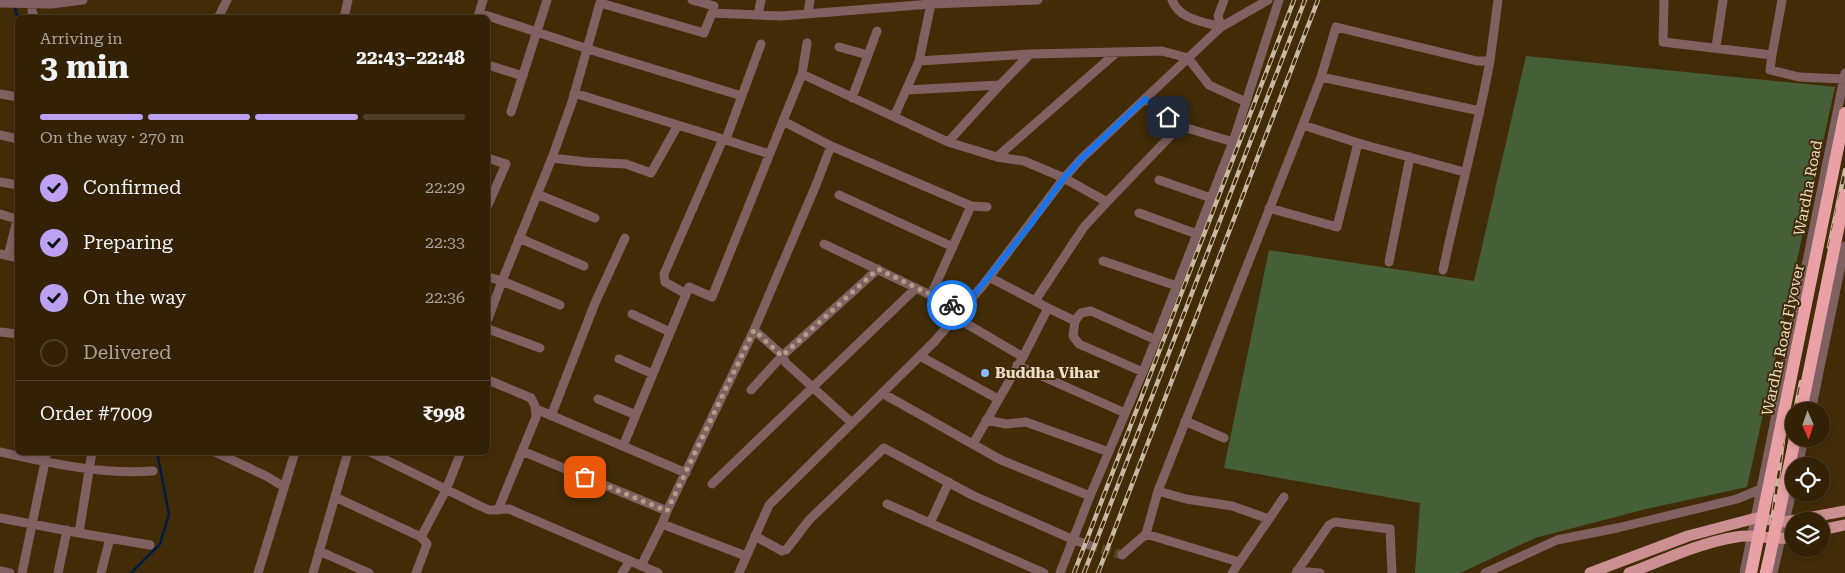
<!DOCTYPE html>
<meta charset="utf-8">
<style>
:root{--surface:#322105;--page:#3d2e13;--text:#f1f3f6;--muted:#a8a39a;--line:#4d3e27;--accent:#bca0f2}
body{margin:0;font-family:"Roboto Serif",serif;background:var(--page);color:var(--text);height:100vh;display:flex;flex-direction:column;font-size:19px;white-space:nowrap}
*{box-sizing:border-box;margin:0}
p{font-size:16px;color:var(--muted)}
.icon{flex:none;width:28px;height:28px;fill:none;stroke:currentColor;stroke-width:2;stroke-linecap:round;stroke-linejoin:round}
.map{position:relative;flex:1;overflow:hidden}
.panel{position:absolute;left:15px;top:15px;width:475px;height:440px;display:flex;flex-direction:column;background:var(--surface);border-radius:8px;box-shadow:0 2px 8px #0003,0 0 0 1px var(--line)}
.panel>*{flex:none}
.needle{width:32px;rotate:178deg}
.buttons{position:absolute;left:1785px;top:402px;display:grid;gap:10px}
.buttons a{display:grid;place-items:center;width:45px;height:45px;border-radius:50%;background:var(--surface);box-shadow:0 2px 8px #0003,0 0 0 1px var(--line);font-size:25px}
.pin{position:absolute;display:grid;place-items:center;width:42px;height:42px;color:#fff;margin:-21px;border-radius:10px;box-shadow:0 2px 8px #0006}
.courier{position:absolute;display:grid;place-items:center;width:50px;height:50px;margin:-25px;border:4px solid #1a73e8;border-radius:50%;background:#fff;color:#222;box-shadow:0 1px 6px #0007}
.headline em{font-style:normal;font-weight:700}
.headline div{display:flex;flex-direction:column-reverse}
.headline{display:flex;align-items:center;justify-content:space-between;height:85px;padding:0 25px}
h1{font-size:32px;font-weight:700;line-height:38px}
.bar{display:grid;grid-template-columns:repeat(4,1fr);gap:8px 5px;align-content:center;height:60px;padding:0 25px}
.bar i{height:6px;border-radius:4px;background:var(--line)}
.bar .selected{background:var(--accent)}
.bar p{grid-column:span 4}
.line{display:flex;align-items:center;gap:12px;padding:0 25px;border-top:1px solid var(--line)}
.line div{flex:1}
ol{padding:0 25px;list-style:none}
li{display:flex;align-items:center;gap:15px;height:55px}
li p{margin-inline-start:auto}
li .icon{padding:5px;border-radius:50%;background:var(--accent);color:#111;stroke-width:4}
li:last-child{color:var(--muted)}
li i{width:28px;height:28px;border:2px solid var(--line);border-radius:50%}
.map>svg:first-child{display:block}
.green{fill:#456038}
.lines{fill:none;stroke-linecap:round;stroke-linejoin:round}
.stream{stroke:#001c46;stroke-width:2.5}
.minor-tunnel{stroke:#5b4724;stroke-width:9;stroke-dasharray:9 4.5;stroke-linecap:butt}
.minor{stroke:#7f6162;stroke-width:9}
.major{stroke:#cc8f92;stroke-width:11}
.rail-casing{stroke:#c8b8a2;stroke-width:4.5}
.rail{stroke:#422c07;stroke-width:2.5;stroke-dasharray:8;stroke-linecap:butt}
.highway-bridge{stroke:#eaa1a5;stroke-width:12}
.done{stroke:#b09f86;stroke-width:5;stroke-dasharray:0 9}
.route{stroke:#1a73e8;stroke-width:6}
.poi-dot{fill:#89bafc;stroke:#422c07;stroke-width:2}
.labels{text-anchor:middle;dominant-baseline:central;stroke-width:4;stroke-linejoin:round;paint-order:stroke}
.street-label{font-size:15px;fill:#ebddca;stroke:#422c07}
.poi-label{font-size:15px;font-weight:bold;fill:#ebddca;stroke:#422c07;text-anchor:start}
</style>
<div class="map">
<svg width="1845" height="573" viewBox="0 0 1845 573">
<rect width="100%" height="100%" fill="#422c07"/>
<path class="green" d="M1526 56 1835 87 1747 487 1646 509 1535 538 1460 573H1415L1420 503 1224 468 1269 250 1474 281Z"/>
<g class="lines">
<path class="stream" d="M15 6 16 13 20 18
M131 573 160 544 169 514 157 452"/>
<path class="minor-tunnel" d="M1089 545 1122 555"/>
<path class="minor" d="M692 0 714 6
M1172 0C1180 20 1202 21 1221 27L1218 16 1224 0
M1664 0 1663 42 1772 55 1782 0
M0 3 51 4 83 0
M32 3V11L35 18
M479 13 588 49 742 96
M808 14 810 0
M758 15 761 0
M478 17 483 0
M218 18 227 0
M344 18 348 0
M839 47 868 55
M1716 47 1723 0
M1772 55 1770 70 1799 77 1844 79
M919 61 931 4
M1490 61 1498 0
M488 65 523 76
M802 74 807 43
M1321 77 1480 111
M907 90 1000 85 1030 54
M574 93 723 139
M0 94 18 97
M852 98 877 31
M511 112 547 0
M894 117 919 61 1030 54 1162 51 1188 58 1209 85 1246 102
M783 121 802 74 948 142 997 157 1024 161 1064 178 1107 202 1084 227 1035 301
M1303 125 1358 143 1464 172
M0 135 18 139
M726 139 761 44
M948 142 1000 85
M1233 142 1279 0
M831 146 971 206 931 295
M997 157 1117 52
M488 158 506 164 488 205
M552 158 586 162 626 164 651 173 678 125
M1159 180 1211 198
M0 182 18 185
M537 194 595 218
M839 195 953 247
M1107 202 1180 126 1145 99
M971 206 987 207
M1269 208 1337 227 1358 143
M1139 213 1197 234
M0 214 17 219
M519 238 584 266
M824 244 916 288
M0 254 18 258
M8 256 18 216
M1103 261 1177 286
M1389 262 1410 157
M488 277 502 281 488 319
M686 294 665 282 664 274 723 139 769 154
M560 305 502 281 552 158 572 102 600 3 704 33 712 13 781 16 931 4 1038 0
M1048 308 1075 321 1073 336 1079 344 1143 372
M632 314 670 332
M955 317 1023 357
M1075 321 1081 313 1091 311 1156 340
M488 329 540 348
M0 332 18 334
M920 356 998 399
M619 359 653 374
M1017 365 1125 413
M488 380 531 398 535 406 536 417 498 510
M751 390 782 356 878 269
M882 393 1001 460 1090 496 1060 573
M598 399 636 415
M536 409 686 473
M1811 411 1845 246
M551 416 595 303 625 238
M986 420 1006 424 1026 422 1109 452
M1185 421 1224 438
M973 444 1023 357 1048 308 989 277
M623 446 689 287 712 297 783 121 831 146 816 185 754 330
M522 451 667 511 662 524 746 556
M0 452C48 463 104 475 153 471
M215 452 268 477 284 487
M370 452 480 506 489 510 509 509 658 573
M1798 466 1804 439
M949 482 930 523 1044 573
M712 484 916 288 961 310
M1158 491 1305 119 1321 77 1336 27 1477 61H1490C1477 131 1458 200 1443 270
M1090 496 1147 362 1233 142 1180 126
M335 497 421 537 446 490 461 452
M887 504 930 523
M667 511 754 330 780 353 786 363 852 423
M0 518 79 533 92 452
M79 533 150 545
M755 536 782 551 786 550 809 520 884 448 972 495 1074 540 1089 545
M319 551 369 573
M1122 555 1146 534
M1239 562 1146 534 1158 491 1186 499 1232 506 1269 519
M641 566 662 524
M0 571 10 573
M1297 571 1320 573
M22 573 47 452
M58 573 67 530
M101 573 110 538
M258 573 295 452
M313 573 348 452
M416 573 427 544 421 537
M622 573 630 561
M739 573 769 505 934 342 984 284 1064 178 1081 159 1221 27 1268 0
M1232 573 1284 497
M1296 573 1329 525 1335 522 1390 529 1392 573
M1485 573 1557 540 1617 528 1737 499 1761 489
M1744 573 1845 73
M1773 573 1794 483"/>
<path class="major" d="M1821 530 1845 525
M1590 573 1688 536 1756 518 1785 522 1845 511
M1629 573C1664 560 1699 543 1736 537 1756 533 1773 542 1794 537"/>
<defs>
<path id="rail" d="M1829 247 1845 170
M1795 411 1801 382
M1787 462 1794 420
M1074 573 1294 0
M1084 573 1305 0
M1098 573 1318 0
M1762 573 1769 546 1786 417 1845 128"/>
</defs>
<use href="#rail" class="rail-casing"/>
<use href="#rail" class="rail"/>
<path class="highway-bridge" d="M1801 411 1845 195
M1751 573 1845 113
M1766 573 1795 439"/>
</g>
<g class="lines">
<path class="done" d="M585 477 667 511 754 330 782 356 878 269 952 305"/>
<path class="route" d="M952 305 962 310 1030 225 1064 178 1081 159 1145 99 1168 117"/>
</g>
<circle class="poi-dot" cx="985" cy="373" r="5"/>
<g class="labels">
<g class="street-label">
<text transform="translate(1808 188) rotate(-79)">Wardha Road</text>
<text transform="translate(1783 340) rotate(-78)">Wardha Road Flyover</text>
</g>
<g class="poi-label">
<text x="995" y="373">Buddha Vihar</text>
</g>
</g>
</svg>
<div class="buttons">
<a><svg class="needle" viewBox="-14 -14 28 28"><path d="M0-13l5 13h-10z" fill="#e53935"/><path d="M0 13l5-13h-10z" fill="#a8a39a"/></svg></a>
<a><svg class="icon" aria-label="locate" viewBox="0 0 24 24"><circle cx="12" cy="12" r="6"/><path d="M12 2v4M12 18v4M2 12h4M18 12h4"/></svg></a>
<a><svg class="icon" aria-label="layers" viewBox="0 0 24 24"><path d="M12 4l9 5-9 5-9-5zM3 14l9 5 9-5"/></svg></a>
</div>
<div class="pin" style="left:585px;top:477px;background:#ea580c"><svg class="icon" aria-label="bag" viewBox="0 0 24 24"><path d="M5 8h14l-1 12H6zM9 8a3 3 0 0 1 6 0"/></svg></div>
<div class="pin" style="left:1168px;top:117px;background:#1f2937"><svg class="icon" aria-label="home" viewBox="0 0 24 24"><path d="M3 11l9-7 9 7M6 9v11h12V9"/></svg></div>
<div class="courier" style="left:952px;top:305px"><svg class="icon" aria-label="bike" viewBox="0 0 24 24"><circle cx="6" cy="16" r="4"/><circle cx="18" cy="16" r="4"/><path d="M6 16l4-8h5l3 8M10 8l3 8H6M13 5h3"/></svg></div>
<section class="panel">
<div class="headline"><div><h1>3 min</h1><p>Arriving in</p></div><em>22:43–22:48</em></div>
<div class="bar"><i class="selected"></i><i class="selected"></i><i class="selected"></i><i></i><p>On the way · 270 m</p></div>
<ol>
<li><svg class="icon" aria-label="check" viewBox="0 0 24 24"><path d="M5 12l5 5 9-10"/></svg>Confirmed<p>22:29</p></li>
<li><svg class="icon" aria-label="check" viewBox="0 0 24 24"><path d="M5 12l5 5 9-10"/></svg>Preparing<p>22:33</p></li>
<li><svg class="icon" aria-label="check" viewBox="0 0 24 24"><path d="M5 12l5 5 9-10"/></svg>On the way<p>22:36</p></li>
<li><i></i>Delivered</li>
</ol>
<div class="line" style="height:65px"><div>Order #7009</div><b>₹998</b></div>
</section>
</div>
